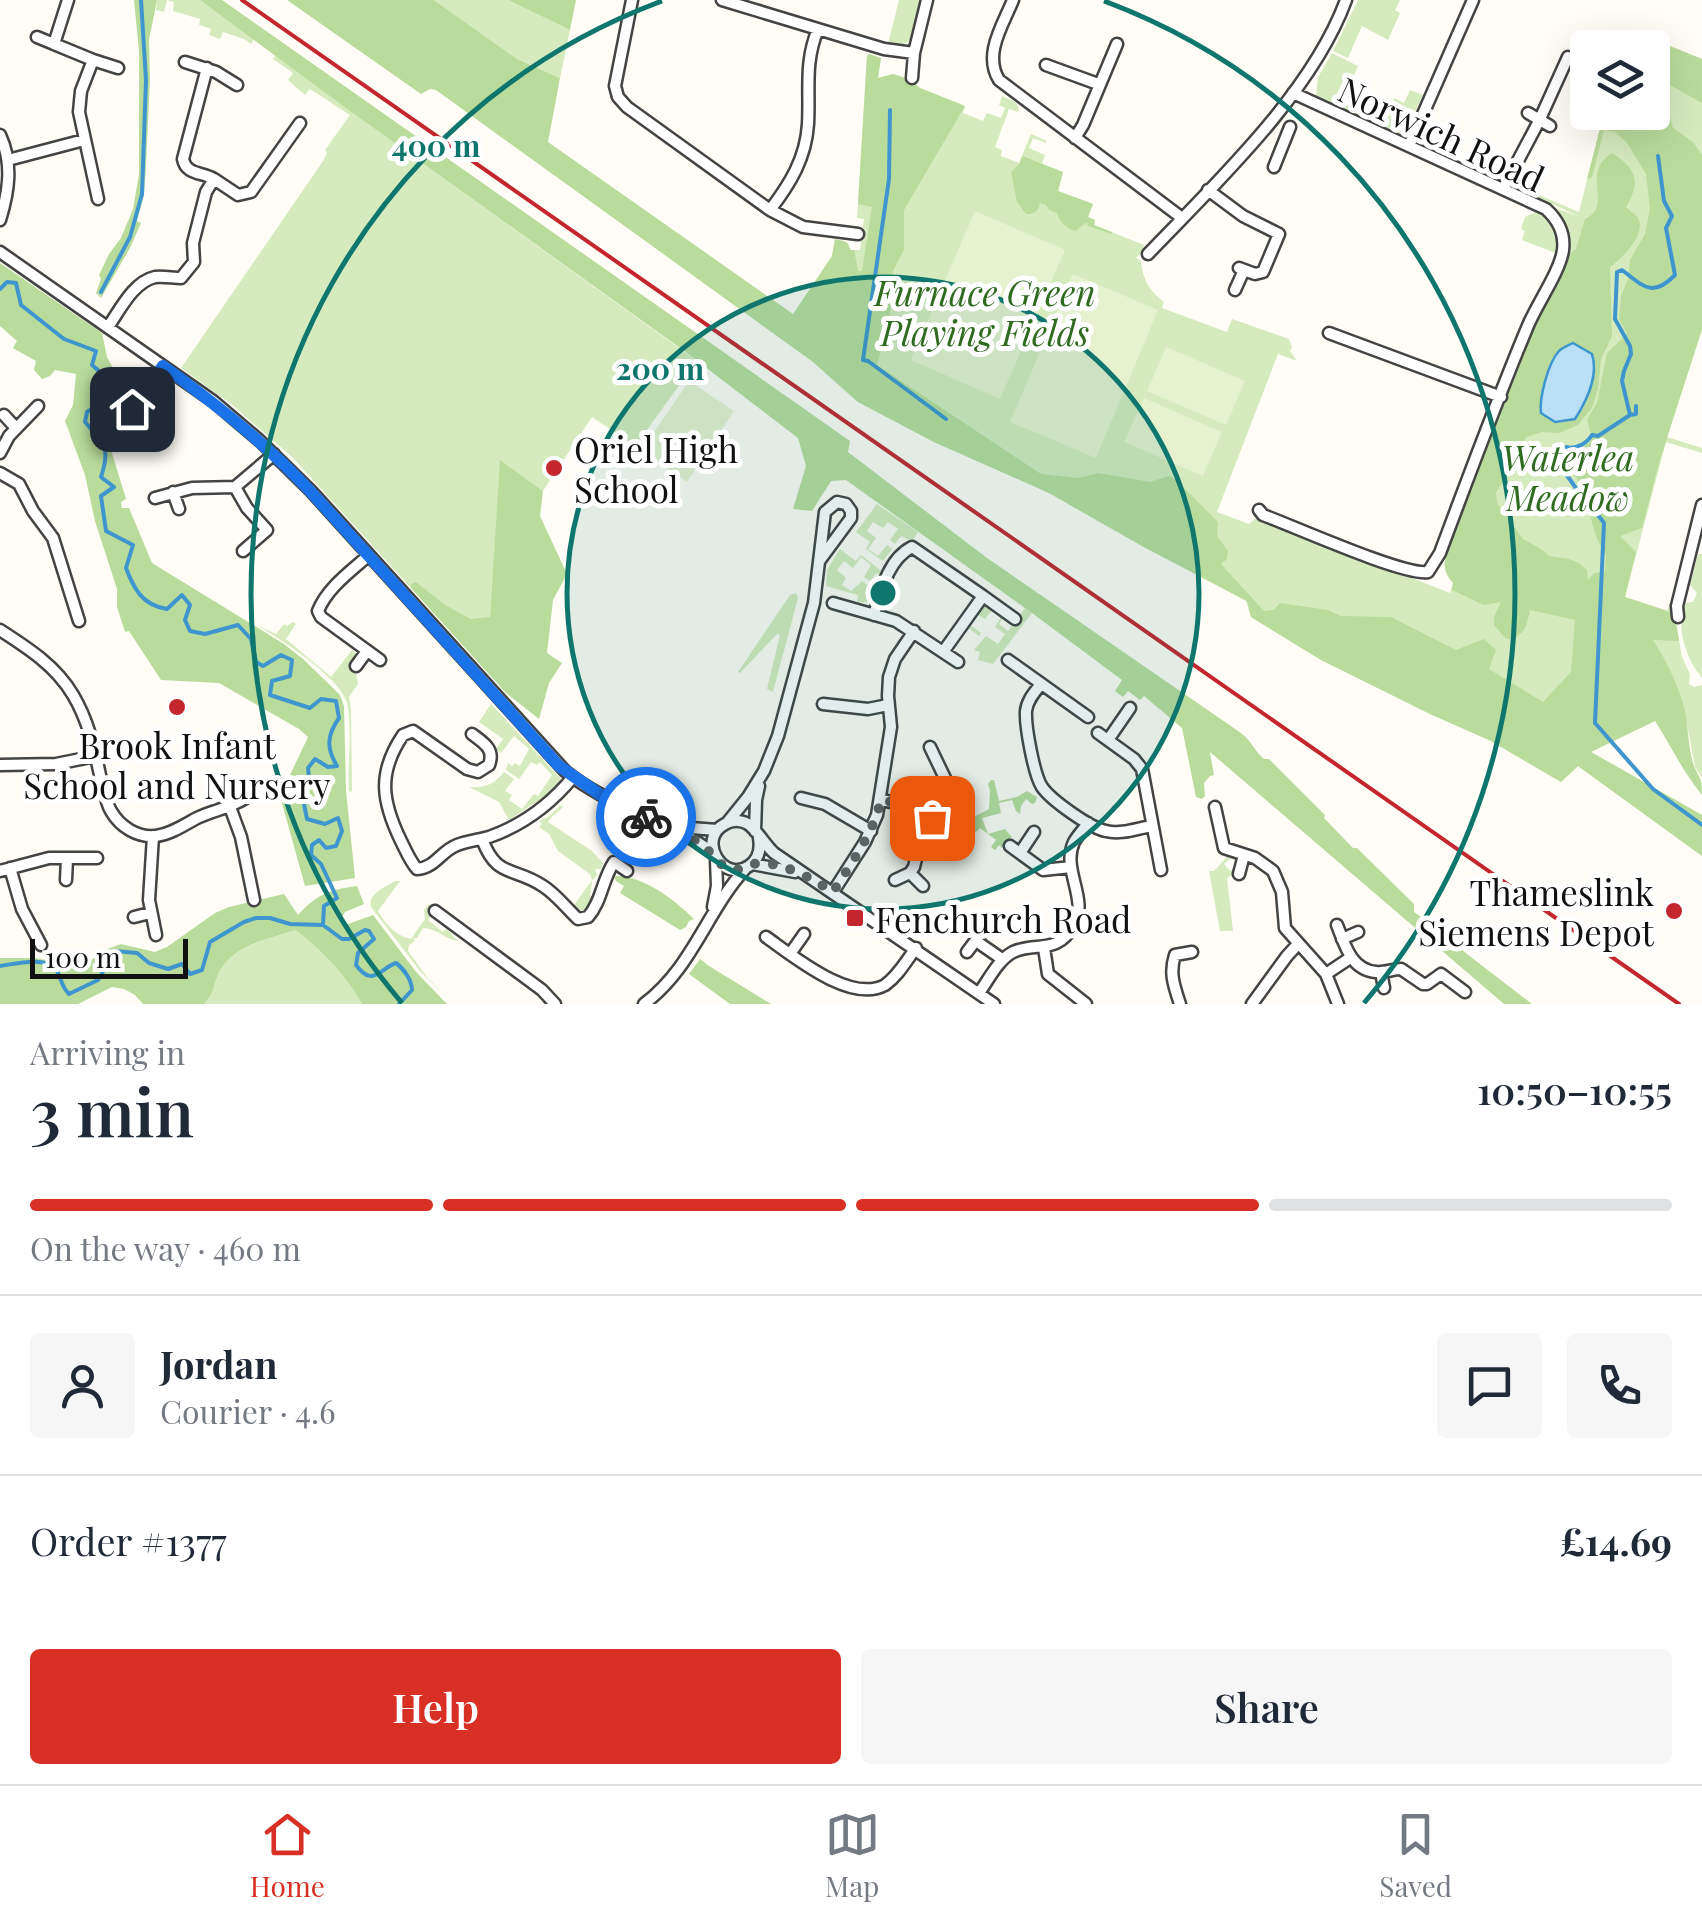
<!DOCTYPE html>
<meta charset="utf-8">
<style>
:root{--surface:#fff;--page:#f6f6f7;--text:#1f2937;--muted:#747a83;--line:#e0e1e3;--accent:#d93025}
body{margin:0;font-family:"Playfair Display",serif;background:var(--page);color:var(--text);height:100vh;display:flex;flex-direction:column;font-size:38px;white-space:nowrap}
*{box-sizing:border-box;margin:0}
p{font-size:32px;color:var(--muted)}
.icon{flex:none;width:55px;height:55px;fill:none;stroke:currentColor;stroke-width:2;stroke-linecap:round;stroke-linejoin:round}
.map{position:relative;height:1004px;overflow:hidden}
.sheet{display:flex;flex-direction:column;background:var(--surface);flex:1}
.sheet>*{flex:none}
.controls{position:absolute;left:1570px;top:30px;display:grid;gap:20px}
.controls a{display:grid;place-items:center;width:100px;height:100px;border-radius:10px;background:var(--surface);box-shadow:0 10px 40px #0002;font-size:50px}
.scale{position:absolute;left:30px;bottom:25px;width:158px;box-sizing:border-box;padding-left:10px;border:5px solid #111;border-top:0;font-size:28px;line-height:35px;white-space:nowrap;color:#111;-webkit-text-stroke:8px #fff;paint-order:stroke}
.pin{position:absolute;display:grid;place-items:center;width:85px;height:85px;color:#fff;margin:-42px;border-radius:20px;box-shadow:0 5px 15px #0006}
.courier{position:absolute;display:grid;place-items:center;width:100px;height:100px;margin:-50px;border:8px solid #1a73e8;border-radius:50%;background:#fff;color:#222;box-shadow:0 2px 12px #0007}
.summary em{font-style:normal;font-weight:600}
.summary div{display:flex;flex-direction:column-reverse}
.summary{display:flex;align-items:center;justify-content:space-between;height:170px;padding:0 30px}
h1{font-size:65px;font-weight:600;line-height:75px}
.bar{display:grid;grid-template-columns:repeat(4,1fr);gap:15px 10px;align-content:center;height:120px;padding:0 30px}
.bar i{height:12px;border-radius:8px;background:var(--line)}
.bar .current{background:var(--accent)}
.bar p{grid-column:span 4}
.line{display:flex;align-items:center;gap:25px;padding:0 30px;border-top:2px solid var(--line)}
.line div{flex:1}
.round{display:grid;place-items:center;flex:none;width:105px;height:105px;border-radius:10px;background:var(--page)}
.action{display:flex;gap:20px;margin-top:auto;padding:20px 30px}
.action a{flex:1;height:115px;border-radius:10px;background:var(--accent);color:#fff;font-size:40px;font-weight:600;line-height:115px;text-align:center}
.action a+a{background:var(--page);color:var(--text)}
.tabs{display:flex;justify-content:space-around;align-items:center;height:140px;border-top:2px solid var(--line);background:var(--surface);font-size:28px;color:var(--muted)}
.tabs a{display:grid;justify-items:center;gap:5px}
.tabs .current{color:var(--accent)}
.map>svg:first-child{display:block}
.green{fill:#d5ebbd}
.forest{fill:#b9dc9c;fill-rule:evenodd}
.pitch{fill:#e6f2cf}
.water{fill:#b9e0f7;stroke:#3f96cf;stroke-width:2.5}
.lines{fill:none;stroke-linecap:round;stroke-linejoin:round}
.stream{stroke:#3f96cf;stroke-width:4}
.minor-casing{stroke:#444;stroke-width:15}
.minor{stroke:#fff;stroke-width:10}
.rail{stroke:#c4262e;stroke-width:4}
.done{stroke:#646461;stroke-width:10;stroke-dasharray:0 18}
.route{stroke:#1a73e8;stroke-width:12}
.ring{fill:none;stroke:#0f766e;stroke-width:5}
.poi-dot{fill:#c4262e;stroke:#fff;stroke-width:4}
.labels{text-anchor:middle;dominant-baseline:central;stroke-width:10;stroke-linejoin:round;paint-order:stroke}
.street-label{font-size:35px;fill:#111;stroke:#fff}
.park-label{font-size:35px;font-style:italic;fill:#2f6b1f;stroke:#fff}
.poi-label{font-size:35px;fill:#111;stroke:#fff;text-anchor:start}
.centre{fill:#0f766e;stroke:#fff;stroke-width:5}
.ring-label{font-size:30px;text-anchor:middle;font-weight:bold;fill:#0f766e;stroke:#fff;stroke-width:10;stroke-linejoin:round;paint-order:stroke}
</style>
<div class="map">
<svg width="1702" height="1004" viewBox="0 0 1702 1004">
<rect width="100%" height="100%" fill="#fffdf5"/>
<path class="green" d="M157 0H200L254 39 251 44 244 39 223 32 220 39 209 35 211 29 199 25 200 19 173 11 174 2 167 0 164 12 156 10Z
M434 0H508L570 30 560 78 517 59Z
M899 0H922C917 24 919 50 888 44Z
M1358 0H1400L1395 10 1400 13 1388 40 1362 26 1348 58 1333 51Z
M1635 32 1702 59V330L1667 437 1702 448V453L1666 442 1625 597 1667 611 1682 569 1675 616 1682 657 1690 674 1689 684 1694 687 1702 685V778L1695 767 1683 703 1591 752 1702 815V856L1578 766 1561 782 1489 740 1430 714 1321 660 1251 617 1246 601 1142 546 1049 493 934 442 858 402 813 362 835 239 845 241 851 250H860L864 219 857 218 867 56 869 54 881 58 878 78 893 74 915 81V84L920 88 965 106 963 113 983 121 987 113 1001 118 1005 108 999 105 1002 96 1015 102 1019 108 1018 112 1009 109 995 147 1002 150 1001 156 1019 163 1031 134 1047 141 1046 143 1033 138 1029 148 1045 155 1042 164 1063 172 1058 191 1093 204 1088 217 1095 220 1094 225 1144 245 1141 253 1136 258 1141 261C1143 280 1149 290 1164 302L1162 308 1227 332 1232 319 1289 339 1292 347 1290 351 1297 361 1278 354 1217 512 1249 524 1255 519H1263L1450 593 1453 583C1441 568 1444 562 1450 544L1533 329 1567 264 1569 244 1568 234 1560 218 1549 206 1578 216 1538 197 1539 195 1579 212 1604 113 1652 112V48L1620 47 1622 41 1630 40Z
M1332 53 1358 66 1344 99 1355 105 1358 98 1360 102 1354 113 1316 96 1318 77Z
M276 55 354 114 697 361 635 446 592 417 543 491 501 461 490 617 479 663 292 457 231 404 181 368 323 161 327 153 325 150 350 115 310 89 305 95 288 80 293 73 273 59Z
M1410 90 1423 95 1404 133H1397L1356 114 1362 101 1397 117 1402 105 1393 101 1394 98 1404 103Z
M1536 212C1554 217 1559 236 1558 254L1522 240 1525 231 1521 229 1525 217Z
M877 504 918 532 913 540H909L901 536 895 544 890 540 898 529 888 522 883 528 873 522 867 531 876 538 868 549 878 556 887 545 892 549 883 561 866 549 870 542 856 532Z
M840 549 856 561 861 555 884 573 883 577 876 573 870 581 864 577 871 565 861 557 853 568 844 561 837 570 846 578 842 585 851 591 862 581 874 590 869 602H857L858 595 826 586 827 570Z
M1698 554H1702V678C1686 659 1675 627 1685 603L1693 602 1697 593 1690 585Z
M796 593 798 598 773 692 767 689 780 635 777 634 740 673 738 672 790 595Z
M984 606 1003 617 999 624 1008 631 1025 608 1032 613 993 664 978 660 980 652 974 650 986 636 998 644 1005 634 995 627 1001 617 992 610 985 619 977 614 969 624 981 633 979 636 967 627 981 608Z
M293 622 296 624 286 639 331 677 352 650 356 654 350 664 355 668 358 684 349 697 351 709 352 791 349 792C347 766 353 727 347 703 340 677 280 639 257 625L276 634 284 624 287 626Z
M491 704 561 779 556 789 509 820 499 802 469 787C486 788 494 784 504 772L514 779 505 791 512 795 509 800 522 809 534 794 538 796 552 775 540 762 537 765 531 762 519 779 506 770 508 763 512 766 515 763 520 766 529 749 514 736 501 753 496 749 503 739 479 722Z
M561 805 563 807C558 813 551 816 548 822L592 851 603 863 601 869H595L597 876 592 880 589 907 585 911 577 909 574 905 592 880 590 874 558 851 549 834 539 827 542 824 539 821 548 817Z
M1227 857 1231 858 1224 864 1230 871 1233 869 1234 874 1227 878 1233 931H1220L1209 871H1214Z
M395 881H400L378 911C385 924 396 936 411 939L425 919 424 910 428 905 436 904 438 905 428 920 443 932 446 929C451 932 453 938 459 941 445 940 437 928 423 928L417 938H413L415 941 409 945 408 951 427 977 453 1004 420 971 371 907C368 893 384 888 395 881Z
M296 930C322 951 346 975 362 1004H204C214 994 213 986 218 975 231 945 270 939 296 930Z"/>
<path class="forest" d="M134 0H157L149 40 150 80 146 166 144 195 137 221 141 223 130 248 101 298 96 293 101 279 99 275 109 254 121 238 133 209 139 174V51Z
M200 0H222L850 441 848 452 987 558 1241 733C1252 742 1254 750 1264 759H1269L1325 815 1324 818 1353 848H1357L1414 904V912L1440 930 1467 954 1532 1004H1504L1210 752 1214 775 1210 776 1204 783 1205 796 1202 799 1196 797 1182 728 1144 696 1140 700 1128 691 1123 697 1115 691 1122 680 1032 613 846 480 831 481 812 511 793 509 806 466 798 438 687 353 354 114Z
M287 0H434L517 59 560 78 548 142 793 314 832 256 835 239 848 243 850 250H854L858 271H862L872 207 858 204 867 56 869 54 881 58 878 78 893 74 915 81V84L920 88 965 106 904 210V250L893 271 890 314 877 365 1041 474 1078 478 1098 473 1150 482 1169 476 1175 479 1218 522 1217 536 1228 551 1227 559 1221 564 1264 611 1274 610 1280 603 1328 610 1341 616 1391 617 1456 650 1484 639 1496 650 1489 669 1543 702 1571 672 1575 620 1530 610C1527 625 1524 639 1506 639L1494 625V617L1501 602 1484 605 1452 590 1453 583C1445 573 1443 568 1446 555L1541 309 1562 274 1569 254 1576 249 1585 219C1615 205 1579 174 1612 153 1637 169 1641 182 1626 207 1628 209 1636 215 1638 218 1647 235 1622 258 1610 267L1612 336 1601 359 1598 389 1592 408 1578 425 1559 433 1542 432 1527 437 1522 443 1511 470 1496 492 1497 503 1523 539 1541 549 1549 556 1569 559 1579 563 1587 570 1588 580 1594 573 1605 572 1606 555C1590 533 1591 503 1577 479 1572 471 1566 469 1563 460 1571 450 1584 450 1592 439L1587 419 1597 403 1607 353 1627 334 1619 319 1621 296 1628 279 1630 260 1645 234 1650 209 1646 174 1627 143 1615 132 1604 130 1592 177 1587 179 1604 113 1652 112V48L1620 47 1622 41 1630 40 1635 32 1702 59V103L1668 84 1660 83 1657 93 1666 101 1673 128 1693 142 1702 155V329L1659 463 1642 528 1620 536 1636 552 1625 597 1665 610 1675 616 1679 641 1653 640C1666 660 1676 681 1683 703 1689 723 1687 746 1694 766 1700 780 1702 777 1702 795 1683 772 1671 746 1655 721L1591 752 1702 815V856L1578 766 1561 782 1489 740 1430 714 1321 660 1251 617 1247 601 1142 546 1049 493 934 442 858 402 813 362 436 90 430 89 421 94ZM1573 343 1592 354 1596 367 1589 391 1540 408C1545 382 1548 355 1573 343Z
M508 0H576L570 30Z
M1022 156 1063 172 1058 191 1093 204 1088 217 1095 220 1094 225 1112 232 1111 234 1088 226 1087 222 1075 231C1065 227 1060 223 1057 213L1049 210 1046 205 1040 203C1038 212 1035 214 1026 214L1017 202 1011 172 1020 163Z
M0 263 102 333 107 357 126 392 124 398 100 414 99 419 108 440 126 499 121 502 122 508H129L152 563 284 644 303 659 333 688 340 695 344 706 346 791 355 878 305 886 280 796 308 737 299 729 219 683 161 680 129 631 125 632 117 607V589L95 521 85 475 65 421 73 405 76 374 55 370 50 376 42 379 34 370 36 361 13 348 17 341 0 326Z
M500 460 543 491 540 516 567 574 553 600 547 653 562 663 549 683 539 719 506 693 411 588V584L416 582 445 605 471 619 490 617Z
M991 780H994L999 801 1017 797 1027 791 1037 797 1035 803 1032 804 1026 799 1021 806 1020 814 1016 811 1012 800 999 803 1001 813 982 818 988 834 1005 829 1012 837 1002 848 999 845 995 850 991 847 996 840 980 828 976 832 966 825 970 819 989 809 990 791 988 784Z
M614 876C643 875 675 900 694 919L689 921 686 927 680 930 620 893 624 886 616 881Z
M357 886 364 904 345 912 342 917 343 921 348 924 373 915 417 973 447 1004H362C346 975 322 951 296 930 269 939 231 945 218 975 213 986 214 994 204 1004H143L135 995 124 989 112 987 78 1004H0V958H35L83 967 102 951 121 944 155 952 167 947 215 913 229 907 284 894 298 915C317 894 329 890 357 886Z
M700 959 709 966 771 1004H730L689 974Z"/>
<path class="pitch" d="M975 211 1065 250 1000 399 911 360Z
M1073 274 1158 310 1096 458 1010 422Z
M1166 347 1245 381 1226 425 1147 391Z
M689 381 734 411 687 482 641 451Z
M1144 398 1222 432 1203 476 1124 442Z"/>
<path class="water" d="M1573 343 1592 354C1599 376 1587 400 1575 419L1555 422 1541 413C1539 398 1548 363 1559 351 1562 348 1569 345 1573 343Z"/>
<g class="lines">
<path class="stream" d="M890 110 889 179 863 360 868 361 946 419
M0 289 7 282 16 283 21 305 64 339 96 351 92 365 107 378 109 398 87 412 85 422C104 444 111 447 101 477L114 487 101 496 106 531 133 545 126 568C134 589 142 605 167 609L182 595 190 605 185 620 190 631 205 634 238 625 251 639 256 662 263 666 281 655 292 660 290 676 272 681 270 695 310 708 321 699 336 701 339 718C327 735 326 748 337 766L328 767 315 759 308 768 309 779 301 789 307 819 325 824 338 818 342 831 336 846 326 848 319 840 312 845 311 855 321 864 337 898 324 906 323 925
M101 292 130 237 142 194 146 80 141 0
M1636 406V414L1630 415 1598 436 1592 435C1587 443 1576 450 1566 447 1559 453 1556 455 1555 465 1566 473 1570 479 1577 490 1584 502 1596 511 1604 523L1595 723 1653 789 1702 825
M1630 415 1622 381 1624 371 1631 354 1630 346 1615 319 1617 272 1622 270C1642 285 1652 299 1675 275L1666 228 1672 216 1664 201 1658 156
M0 966C15 964 47 955 57 971 62 980 61 986 69 994L98 980 115 951 137 953 149 963 168 969 182 964 190 974 202 970 210 942 244 922 256 918H270L290 924 323 925 342 939H349L365 930 369 931 374 939 358 953 356 965C373 988 379 969 396 963 403 968 412 980 412 990L399 1004"/>
<defs>
<path id="minor" d="M68 0 54 44 93 60 81 91 79 112 98 199
M632 0 615 86 618 97 627 107 770 210C790 184 806 158 808 124 810 89 804 63 818 29
M722 0 884 49 914 53
M1013 0C1003 25 983 54 999 80L1182 218
M37 37 54 44
M93 60 118 68
M185 62 216 72 237 85
M1046 65 1098 84
M912 78 914 53 927 0
M1528 113 1550 126
M0 135C13 163 9 191 0 220
M1075 138 1083 125 1117 44
M1409 146 1473 0
M8 160 84 140
M1274 167 1290 127
M214 179 238 195 251 192 300 123
M1503 189 1539 121 1568 57
M1208 190 1243 216 1279 234 1263 272 1255 274 1239 268
M770 210 803 227 858 234
M0 252 213 401 260 441 311 491 565 771C610 808 667 818 713 853
M1148 254C1216 183 1312 93 1346 0
M1235 290 1244 270
M108 327C120 310 133 282 155 277 164 276 173 278 181 278L194 262 193 243 206 192 214 179C202 172 186 175 183 159L207 68
M1329 333 1501 397
M4 415 16 428
M122 423 163 366
M0 453 9 436 38 406
M0 473 19 484 33 511 53 538 79 621
M235 487 247 508 267 530 243 551
M173 492 179 509
M155 498 192 488 235 487 274 454
M1259 510 1263 515C1293 526 1404 576 1428 572L1440 553C1468 478 1496 402 1527 328 1536 305 1560 272 1563 250 1565 234 1558 220 1546 209L1293 93
M369 555C351 571 327 588 318 611L321 617 380 660
M833 603 896 621 958 662
M874 615C881 591 888 559 912 547L983 596
M1678 617 1677 606 1702 505
M0 630C28 648 56 666 73 695 88 720 94 747 100 775 104 787 105 801 111 811 120 827 138 838 156 836 171 834 184 825 197 818 214 810 231 808 247 797
M943 652 983 596 1015 619
M1008 660 1088 717
M356 666 367 651
M1041 684C1035 692 1027 700 1026 711 1025 726 1034 775 1042 787 1051 800 1090 828 1106 831 1121 835 1138 828 1152 826
M823 704 868 709 888 705
M1098 733 1134 759 1142 769 1161 870
M472 734C484 743 495 749 489 765L478 772 467 769 413 731 403 735C377 773 382 802 401 841 406 851 410 861 417 869 435 868 441 851 457 845 467 841 478 840 489 837 523 825 550 805 573 777
M1108 740 1130 708
M0 765 56 764 96 756
M801 798 825 804 871 831
M881 800 903 804 926 818 942 817 953 811 955 807 954 797 930 747
M230 807 241 837 254 900
M1215 807 1224 848 1255 858 1273 871 1282 892 1285 928 1326 974 1338 1004
M727 823 748 797 764 771 778 736 814 603 825 512 837 502 846 504 851 511V518L820 560
M678 827 717 830
M755 831 756 800 759 786
M153 836 149 900 156 935
M759 838C761 849 759 859 749 866 723 884 696 839 725 824 732 820 741 820 748 824 758 831 765 845 774 853L994 1004
M482 839C497 879 513 866 543 886 557 895 566 908 578 919L588 917C602 901 602 880 614 862L627 871
M1010 846 1043 870 1071 867
M1020 853 1034 832
M752 864 795 872
M10 868 22 909 41 945
M0 871 49 858H97
M910 873 914 867 926 818
M1239 874 1244 855
M66 880 67 858
M895 880 910 873 923 886
M833 892 865 842 877 815 891 727 888 696 889 677 895 659 914 631
M713 907 717 886 716 860
M435 911 542 990 555 1004
M134 917 150 913
M1337 925C1345 945 1351 970 1376 972 1384 973 1393 969 1401 969L1423 984H1427L1441 974 1465 992
M766 937C793 956 851 1004 885 985 898 976 906 961 916 948
M1342 939 1358 932
M976 941 1002 959
M1044 948 1048 974 1086 1004
M967 952 982 932
M790 954 804 934
M1381 972 1384 988
M1326 974 1350 958
M979 993C989 979 998 960 1013 952 1037 941 1056 956 1074 925 1089 899 1061 869 1074 842 1078 835 1084 829 1088 823
M644 1004C693 967 706 912 745 869
M1180 1004C1174 986 1169 973 1175 955L1192 952
M1252 1004 1287 956 1298 944"/>
</defs>
<use href="#minor" class="minor-casing"/>
<use href="#minor" class="minor"/>
<path class="rail" d="M242 0 1679 1004"/>
</g>
<g class="lines">
<path class="done" d="M646 817C665 825 685 832 702 845 712 852 718 866 731 869 740 872 744 866 753 864 778 859 813 879 833 892 852 862 872 836 881 800L903 804 921 815 932 818"/>
<path class="route" d="M132 409 163 366C217 405 265 443 311 492L559 766 605 798 646 817"/>
</g>
<circle cx="883" cy="593" r="316" fill="#0f766e" fill-opacity=".12"/>
<g class="ring">
<circle cx="883" cy="593" r="316"/>
<path d="M402 1003A632 632 0 0 1 662 1M1104 1A632 632 0 0 1 1364 1003"/>
</g>
<g class="poi-dot">
<circle cx="554" cy="468" r="10"/>
<circle cx="177" cy="707" r="10"/>
<circle cx="1674" cy="911" r="10"/>
<rect x="845" y="908" width="20" height="20" rx="5"/>
</g>
<g class="labels">
<g class="street-label">
<text transform="translate(1442 133) rotate(25)">Norwich Road</text>
</g>
<g class="park-label">
<text x="985" y="291">Furnace Green<tspan x="985" dy="40">Playing Fields</tspan></text>
<text x="1568" y="456">Waterlea<tspan x="1568" dy="40">Meadow</tspan></text>
</g>
<g class="poi-label">
<text x="574" y="448">Oriel High<tspan x="574" dy="40">School</tspan></text>
<text x="177" y="744" text-anchor="middle">Brook Infant<tspan x="177" dy="40">School and Nursery</tspan></text>
<text x="1654" y="891" text-anchor="end">Thameslink<tspan x="1654" dy="40">Siemens Depot</tspan></text>
<text x="875" y="918">Fenchurch Road</text>
</g>
</g>
<circle cx="883" cy="593" r="15" class="centre"/>
<g class="ring-label">
<text x="436" y="157">400 m</text>
<text x="660" y="380">200 m</text>
</g>
</svg>
<div class="controls">
<a><svg class="icon" aria-label="layers" viewBox="0 0 24 24"><path d="M12 4l9 5-9 5-9-5zM3 14l9 5 9-5"/></svg></a>
</div>
<div class="scale">100 m</div>
<div class="pin" style="left:932px;top:818px;background:#ea580c"><svg class="icon" aria-label="bag" viewBox="0 0 24 24"><path d="M5 8h14l-1 12H6zM9 8a3 3 0 0 1 6 0"/></svg></div>
<div class="pin" style="left:132px;top:409px;background:#1f2937"><svg class="icon" aria-label="home" viewBox="0 0 24 24"><path d="M3 11l9-7 9 7M6 9v11h12V9"/></svg></div>
<div class="courier" style="left:646px;top:817px"><svg class="icon" aria-label="bike" viewBox="0 0 24 24"><circle cx="6" cy="16" r="4"/><circle cx="18" cy="16" r="4"/><path d="M6 16l4-8h5l3 8M10 8l3 8H6M13 5h3"/></svg></div>
</div>
<section class="sheet">
<div class="summary"><div><h1>3 min</h1><p>Arriving in</p></div><em>10:50–10:55</em></div>
<div class="bar"><i class="current"></i><i class="current"></i><i class="current"></i><i></i><p>On the way · 460 m</p></div>
<div class="line" style="height:180px"><a class="round"><svg class="icon" aria-label="person" viewBox="0 0 24 24"><circle cx="12" cy="8" r="4"/><path d="M4 21q1-7 8-7t8 7"/></svg></a><div><b>Jordan</b><p>Courier · 4.6</p></div><a class="round"><svg class="icon" aria-label="chat" viewBox="0 0 24 24"><path d="M4 5h16v11H9l-5 4z"/></svg></a><a class="round"><svg class="icon" aria-label="phone" viewBox="0 0 24 24"><path d="M5 4h4l2 5-3 2q2 4 5 5l2-3 5 2v4C11 20 4 13 5 4z"/></svg></a></div>
<div class="line" style="height:130px"><div>Order #1377</div><b>£14.69</b></div>
<div class="action"><a>Help</a><a>Share</a></div>
</section>
<nav class="tabs">
<a class="current"><svg class="icon" aria-label="home" viewBox="0 0 24 24"><path d="M3 11l9-7 9 7M6 9v11h12V9"/></svg>Home</a>
<a><svg class="icon" aria-label="map" viewBox="0 0 24 24"><path d="M3 6l6-2 6 2 6-2v14l-6 2-6-2-6 2zM9 4v14M15 6v14"/></svg>Map</a>
<a><svg class="icon" aria-label="saved" viewBox="0 0 24 24"><path d="M7 4h10v16l-5-4-5 4z"/></svg>Saved</a>
</nav>
